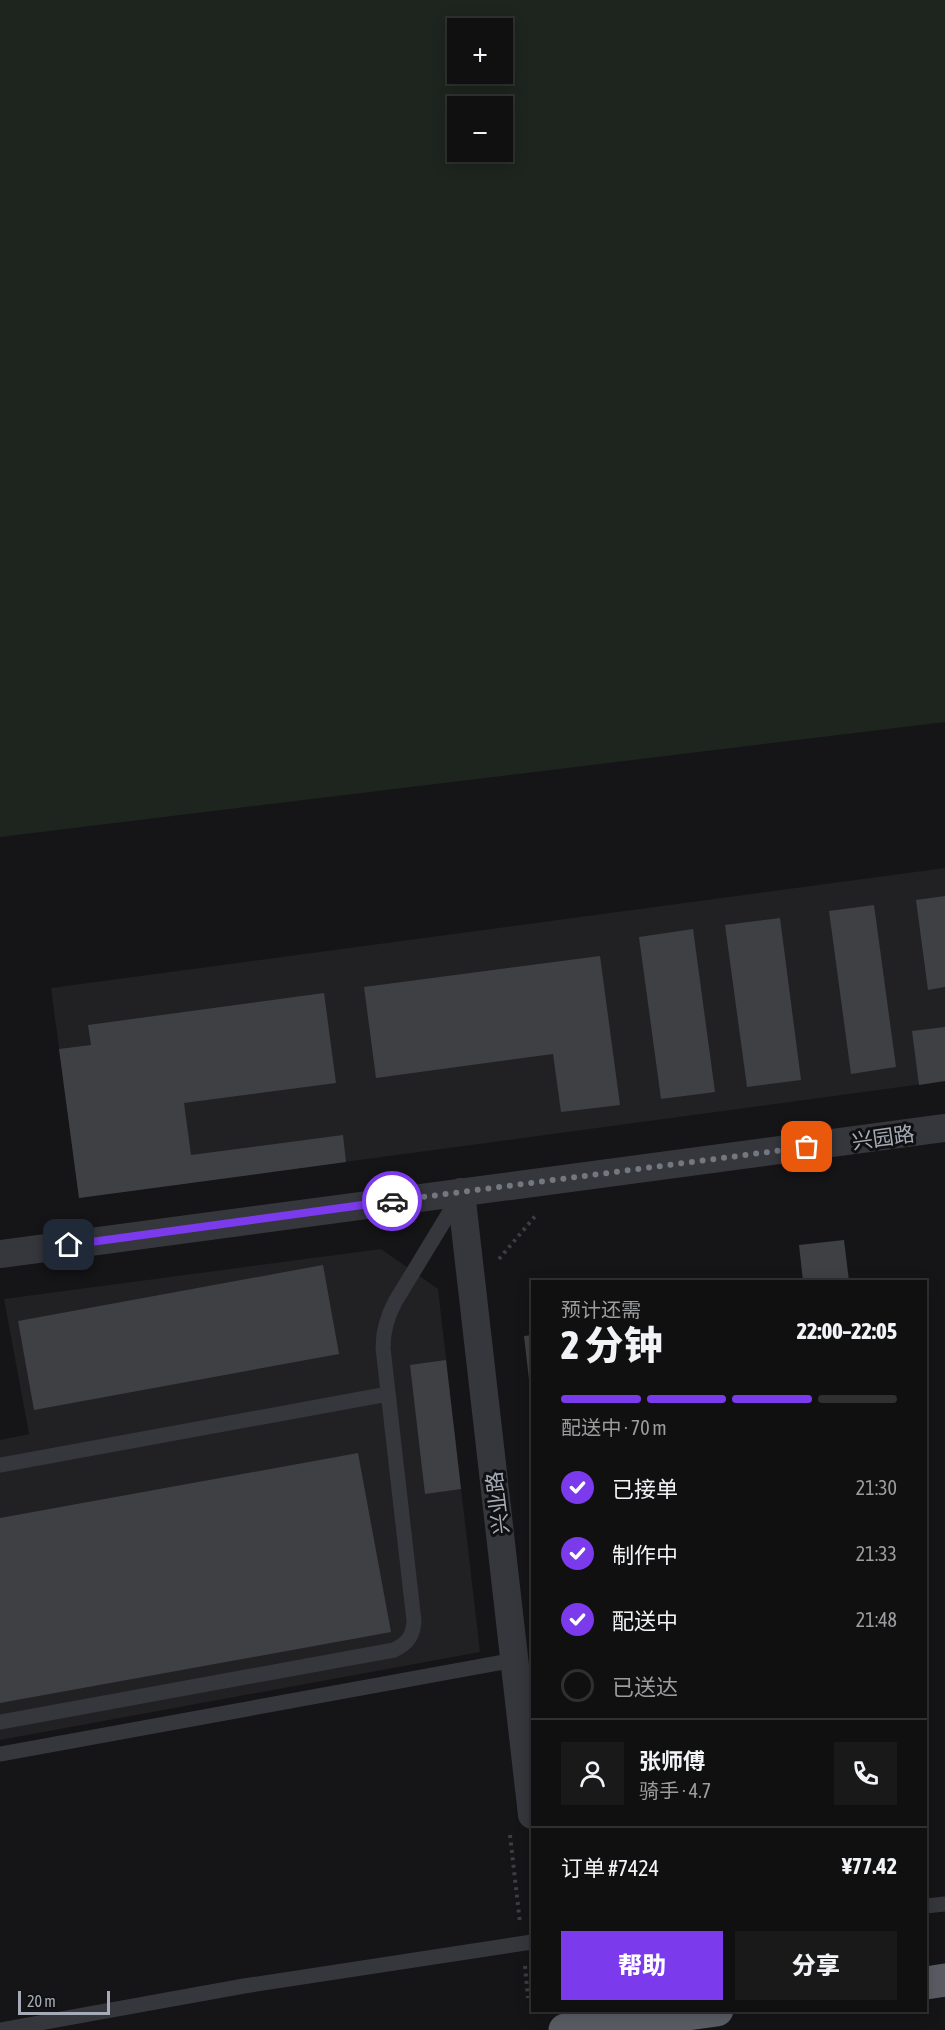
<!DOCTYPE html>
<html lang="zh">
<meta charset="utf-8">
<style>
:root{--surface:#101011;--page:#19191a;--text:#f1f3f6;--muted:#9c9d9f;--line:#303031;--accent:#7c3aed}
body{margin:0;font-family:"Asap Condensed","Noto Sans SC",sans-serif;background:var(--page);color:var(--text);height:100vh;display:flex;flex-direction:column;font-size:22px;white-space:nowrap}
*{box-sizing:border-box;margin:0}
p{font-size:20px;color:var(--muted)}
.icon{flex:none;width:33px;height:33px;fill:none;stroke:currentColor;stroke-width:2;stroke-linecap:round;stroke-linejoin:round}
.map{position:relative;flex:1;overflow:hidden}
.details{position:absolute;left:531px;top:1280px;width:396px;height:732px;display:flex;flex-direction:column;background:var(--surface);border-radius:0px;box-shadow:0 3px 15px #0003,0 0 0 2px var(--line)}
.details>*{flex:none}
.buttons{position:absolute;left:447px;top:18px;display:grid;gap:12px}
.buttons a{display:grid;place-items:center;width:66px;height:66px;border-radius:0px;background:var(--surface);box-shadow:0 3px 15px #0003,0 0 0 2px var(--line);font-size:30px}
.scale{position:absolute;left:18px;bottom:15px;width:92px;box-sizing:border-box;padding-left:6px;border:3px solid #a6acb7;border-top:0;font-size:16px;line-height:21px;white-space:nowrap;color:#a6acb7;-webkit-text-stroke:4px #101012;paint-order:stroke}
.pin{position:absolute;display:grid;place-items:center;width:51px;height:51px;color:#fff;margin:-26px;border-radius:12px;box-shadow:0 3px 9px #0006}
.courier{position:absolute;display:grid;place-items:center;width:60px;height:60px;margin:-30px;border:4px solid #7c3aed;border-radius:50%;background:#fff;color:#222;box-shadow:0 2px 8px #0007}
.summary em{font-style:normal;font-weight:800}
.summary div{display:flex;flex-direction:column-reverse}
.summary{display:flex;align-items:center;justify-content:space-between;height:102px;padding:0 30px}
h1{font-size:39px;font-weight:800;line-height:45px}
.bar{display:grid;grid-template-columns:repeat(4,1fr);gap:9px 6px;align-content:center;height:72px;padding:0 30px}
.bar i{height:8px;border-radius:4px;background:var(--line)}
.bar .selected{background:var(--accent)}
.bar p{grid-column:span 4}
.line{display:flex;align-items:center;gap:15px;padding:0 30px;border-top:2px solid var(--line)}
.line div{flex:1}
.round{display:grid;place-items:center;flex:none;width:63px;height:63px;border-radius:0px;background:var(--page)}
ol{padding:0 30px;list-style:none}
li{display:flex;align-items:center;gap:18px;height:66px}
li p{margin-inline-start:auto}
li .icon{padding:6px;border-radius:50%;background:var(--accent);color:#fff;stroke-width:4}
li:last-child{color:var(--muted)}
li i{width:33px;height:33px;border:3px solid var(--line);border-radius:50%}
.cta{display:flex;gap:12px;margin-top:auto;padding:12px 30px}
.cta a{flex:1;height:69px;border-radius:0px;background:var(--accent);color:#fff;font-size:24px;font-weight:800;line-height:69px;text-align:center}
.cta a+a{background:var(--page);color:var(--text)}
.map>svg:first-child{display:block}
.built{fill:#212124}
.green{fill:#1d251e;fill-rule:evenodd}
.building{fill:#3f4044}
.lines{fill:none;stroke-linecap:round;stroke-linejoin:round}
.path{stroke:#3c3e43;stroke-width:4;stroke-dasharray:3 4.5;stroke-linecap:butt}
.service{stroke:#36373c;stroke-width:15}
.minor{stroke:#36373c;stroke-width:28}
.trunk{stroke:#5a5c64;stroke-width:33}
.done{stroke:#73777f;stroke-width:6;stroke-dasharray:0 10.8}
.route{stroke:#7c3aed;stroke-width:8}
.labels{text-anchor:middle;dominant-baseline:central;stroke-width:6;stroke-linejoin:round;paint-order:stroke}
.street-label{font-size:21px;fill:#a6acb7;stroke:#101012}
</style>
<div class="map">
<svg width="945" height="2030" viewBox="0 0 945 2030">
<rect width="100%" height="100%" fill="#151517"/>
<path class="built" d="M945 868V1081L79 1198 51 988Z
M381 1249 438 1289 480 1652 0 1740V1440L29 1434 4 1299Z"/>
<path class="green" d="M0 0H945V722L0 837ZM458 28H502V74H458ZM458 106H502V152H458Z"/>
<path class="building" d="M945 896V987L928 990 916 900Z
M874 905 896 1067 851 1074 829 911Z
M780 918 801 1080 747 1087 725 925Z
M693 929 715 1092 661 1099 639 937Z
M600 956 620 1105 561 1112 553 1054 376 1078 364 987Z
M324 993 336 1083 184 1103 191 1155 343 1135 346 1162 79 1198 59 1049 91 1045 88 1025Z
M945 1027V1081L919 1085 912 1031Z
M844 1240 849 1281H803L799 1245Z
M323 1265 339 1354 34 1410 18 1321Z
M532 1335V1397H531L524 1336Z
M446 1360 461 1489 425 1494 410 1365Z
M358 1453 391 1632 0 1703V1518Z"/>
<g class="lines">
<path class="path" d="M499 1259 537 1214
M510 1835 520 1923
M525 1966 528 1998"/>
<path class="service" d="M0 1465 388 1394
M0 1722 394 1650C408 1643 413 1636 414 1621L383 1348C383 1331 387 1317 395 1302L460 1195
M0 1754 515 1660
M926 1906 945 1904
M1 2030 244 1986 532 1942"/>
<path class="minor" d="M461 1192 532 1815
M0 1254 945 1128"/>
<path class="trunk" d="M926 1983 945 1980
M565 2030 717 2010"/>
</g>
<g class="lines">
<path class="done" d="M392 1201 807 1147"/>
<path class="route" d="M69 1245 392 1201"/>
</g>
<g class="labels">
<g class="street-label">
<text transform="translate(883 1137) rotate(-8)">兴园路</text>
<text transform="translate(497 1503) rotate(-97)">兴业路</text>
</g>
</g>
</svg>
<div class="buttons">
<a>+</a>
<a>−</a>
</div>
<div class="scale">20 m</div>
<div class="pin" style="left:807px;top:1147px;background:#ea580c"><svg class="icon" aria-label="bag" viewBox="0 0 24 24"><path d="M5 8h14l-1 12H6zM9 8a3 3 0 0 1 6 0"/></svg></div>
<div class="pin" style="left:69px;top:1245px;background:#1f2937"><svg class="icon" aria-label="home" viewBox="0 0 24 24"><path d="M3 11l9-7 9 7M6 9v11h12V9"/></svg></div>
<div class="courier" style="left:392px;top:1201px"><svg class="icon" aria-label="car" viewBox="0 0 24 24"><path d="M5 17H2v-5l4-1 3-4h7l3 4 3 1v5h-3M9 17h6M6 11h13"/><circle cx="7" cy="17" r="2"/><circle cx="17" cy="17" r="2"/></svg></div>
<section class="details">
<div class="summary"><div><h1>2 分钟</h1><p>预计还需</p></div><em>22:00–22:05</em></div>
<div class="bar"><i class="selected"></i><i class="selected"></i><i class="selected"></i><i></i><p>配送中 · 70 m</p></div>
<ol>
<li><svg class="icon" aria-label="check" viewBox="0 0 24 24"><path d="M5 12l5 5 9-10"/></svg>已接单<p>21:30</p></li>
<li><svg class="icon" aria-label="check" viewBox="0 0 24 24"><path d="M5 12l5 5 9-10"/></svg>制作中<p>21:33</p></li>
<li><svg class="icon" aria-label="check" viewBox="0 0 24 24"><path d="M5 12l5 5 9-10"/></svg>配送中<p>21:48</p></li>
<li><i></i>已送达</li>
</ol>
<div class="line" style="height:108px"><a class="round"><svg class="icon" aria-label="person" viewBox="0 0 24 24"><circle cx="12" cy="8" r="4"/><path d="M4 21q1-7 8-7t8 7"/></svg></a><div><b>张师傅</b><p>骑手 · 4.7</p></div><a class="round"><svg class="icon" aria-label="phone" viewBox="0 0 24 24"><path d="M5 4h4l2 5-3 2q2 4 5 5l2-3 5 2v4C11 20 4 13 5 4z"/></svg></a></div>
<div class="line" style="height:78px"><div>订单 #7424</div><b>¥77.42</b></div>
<div class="cta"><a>帮助</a><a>分享</a></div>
</section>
</div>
